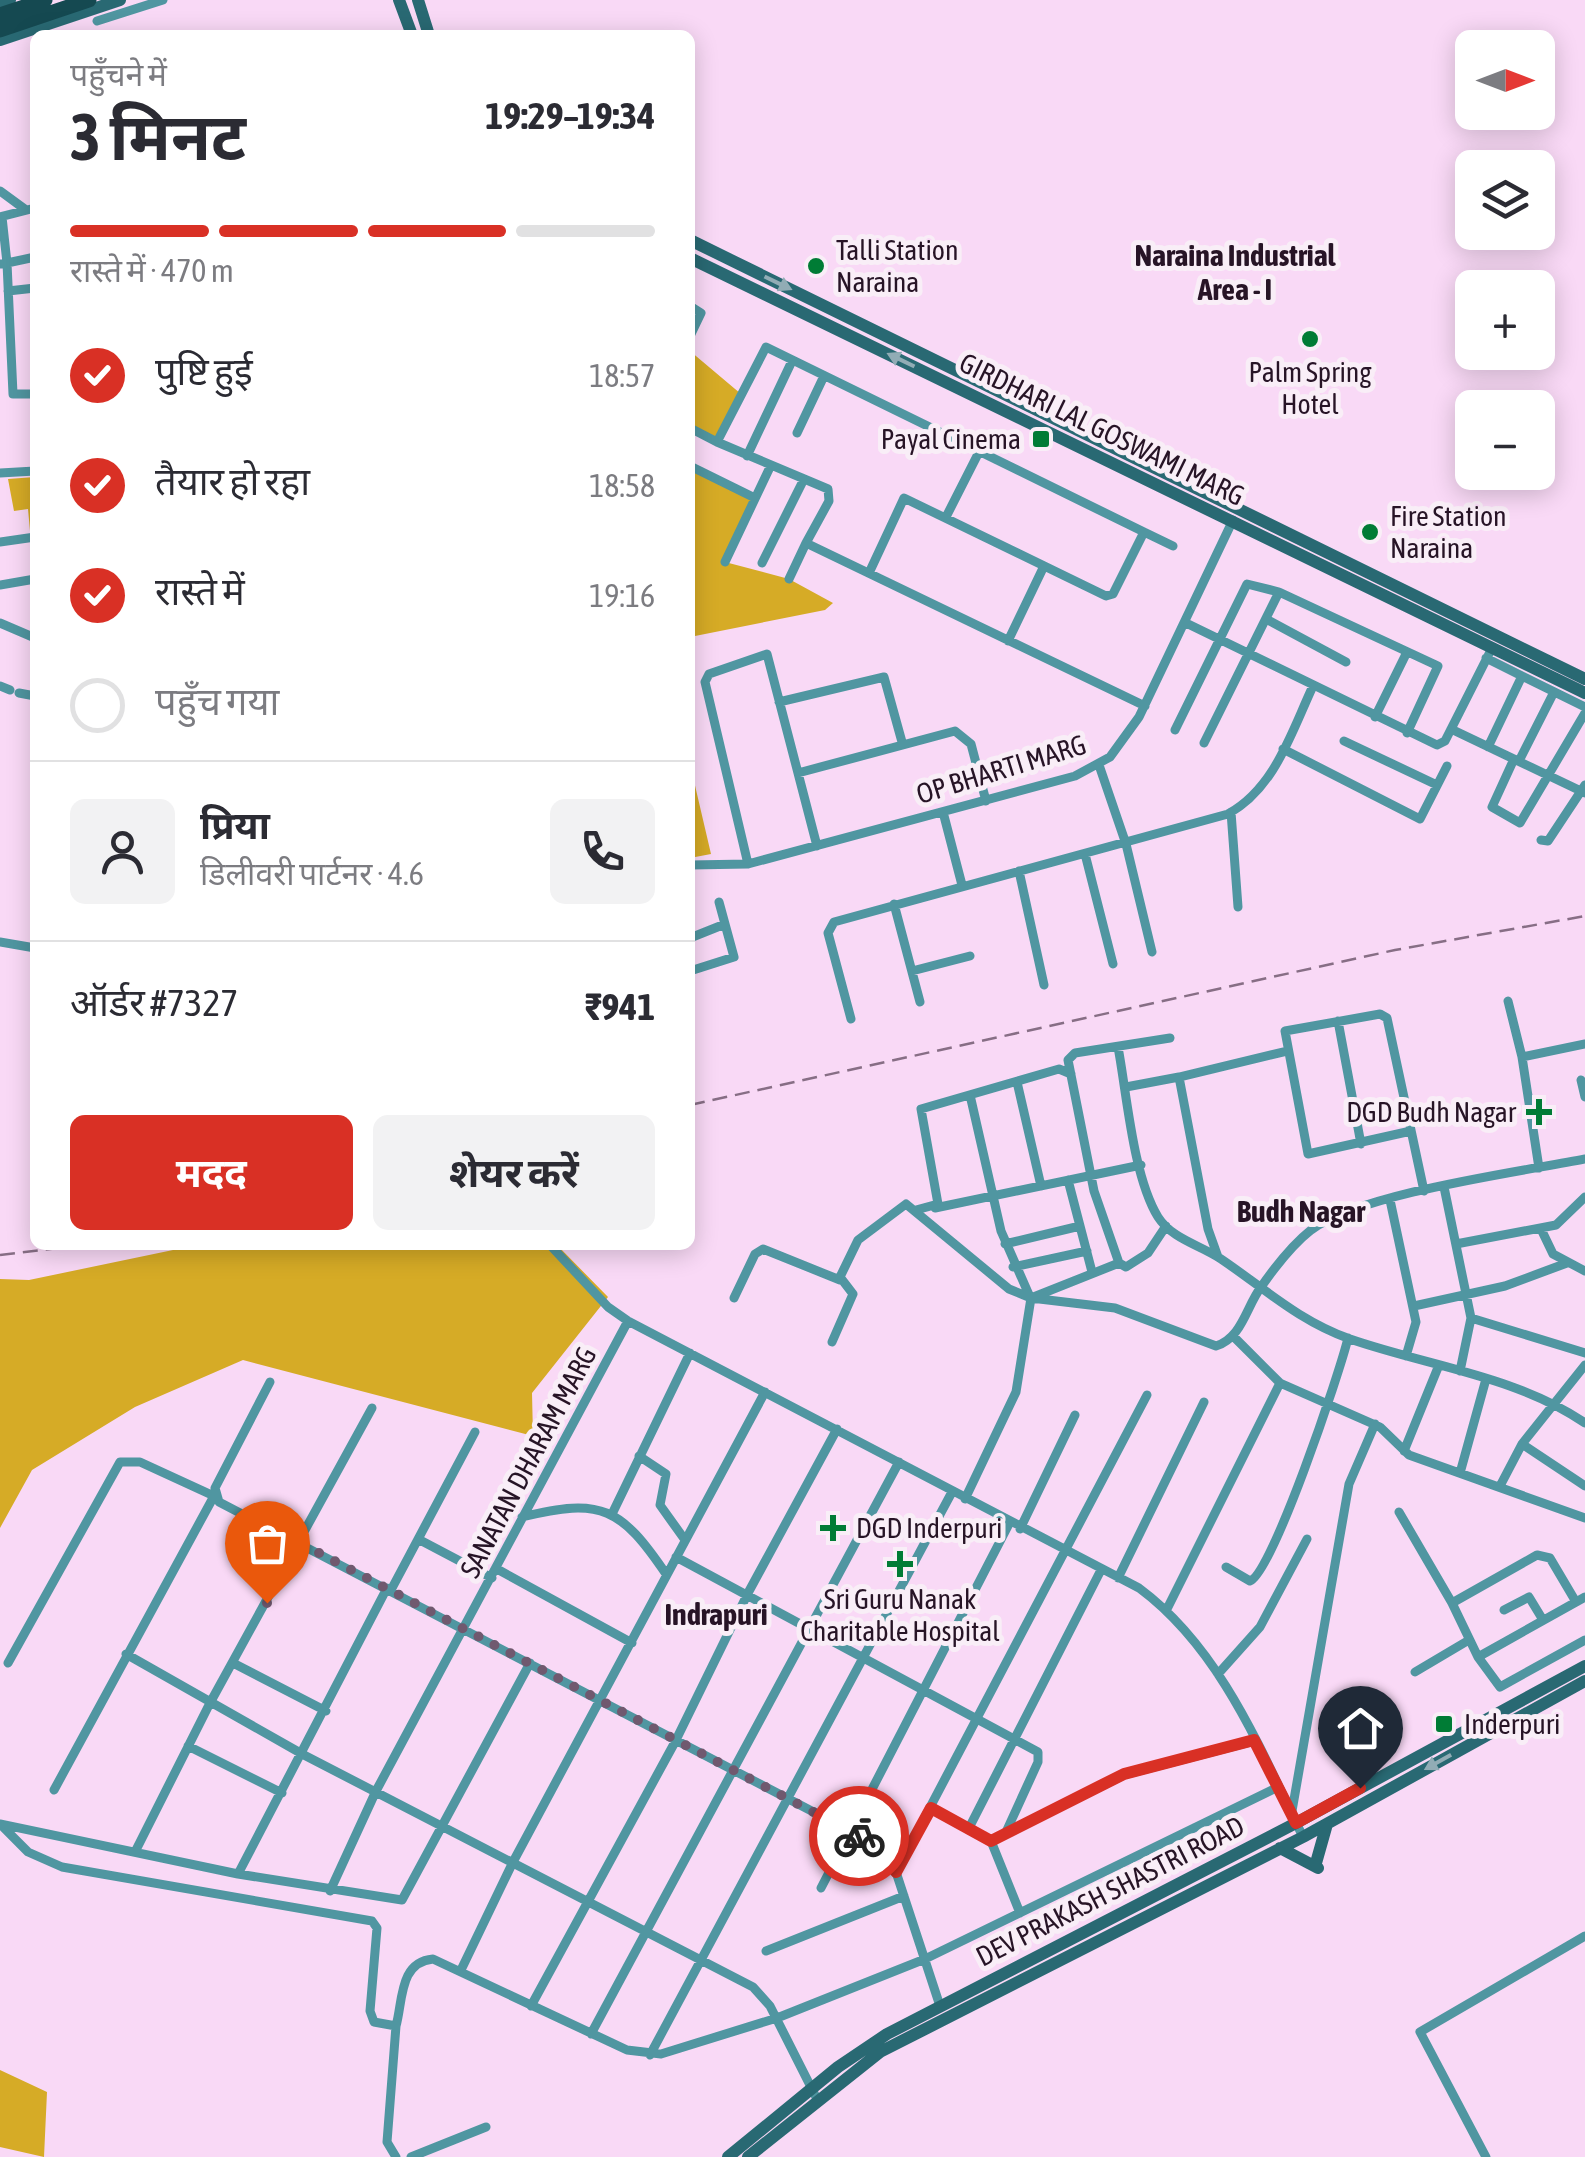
<!DOCTYPE html>
<html lang="hi">
<meta charset="utf-8">
<style>
:root{--surface:#fff;--page:#f2f2f3;--text:#2b2b33;--muted:#7c7c81;--line:#e1e1e2;--accent:#d93025}
body{margin:0;font-family:"Asap Condensed","Noto Sans Devanagari",sans-serif;background:var(--page);color:var(--text);height:100vh;display:flex;flex-direction:column;font-size:38px;white-space:nowrap}
*{box-sizing:border-box;margin:0}
p{font-size:32px;color:var(--muted)}
.icon{flex:none;width:55px;height:55px;fill:none;stroke:currentColor;stroke-width:2;stroke-linecap:round;stroke-linejoin:round}
.map{position:relative;flex:1;overflow:hidden}
.side{position:absolute;left:30px;top:30px;width:665px;height:1220px;display:flex;flex-direction:column;background:var(--surface);border-radius:15px;box-shadow:0 5px 25px #0003}
.side>*{flex:none}
.needle{width:65px;rotate:90deg}
.buttons{position:absolute;left:1455px;top:30px;display:grid;gap:20px}
.buttons a{display:grid;place-items:center;width:100px;height:100px;border-radius:15px;background:var(--surface);box-shadow:0 5px 25px #0003;font-size:50px}
.pin{position:absolute;display:grid;place-items:center;width:85px;height:85px;color:#fff;margin:-102px -42px;border-radius:50% 50% 50% 0;rotate:-45deg;box-shadow:0 0 10px #0007}
.pin .icon{rotate:45deg}
.courier{position:absolute;display:grid;place-items:center;width:100px;height:100px;margin:-50px;border:8px solid #d93025;border-radius:50%;background:#fff;color:#222;box-shadow:0 2px 12px #0007}
.summary em{font-style:normal;font-weight:700}
.summary div{display:flex;flex-direction:column-reverse}
.summary{display:flex;align-items:center;justify-content:space-between;height:170px;padding:0 40px}
h1{font-size:65px;font-weight:700;line-height:75px}
.bar{display:grid;grid-template-columns:repeat(4,1fr);gap:15px 10px;align-content:center;height:120px;padding:0 40px}
.bar i{height:12px;border-radius:8px;background:var(--line)}
.bar .on{background:var(--accent)}
.bar p{grid-column:span 4}
.line{display:flex;align-items:center;gap:25px;padding:0 40px;border-top:2px solid var(--line)}
.line div{flex:1}
.round{display:grid;place-items:center;flex:none;width:105px;height:105px;border-radius:15px;background:var(--page)}
ol{padding:0 40px;list-style:none}
li{display:flex;align-items:center;gap:30px;height:110px}
li p{margin-inline-start:auto}
li .icon{padding:10px;border-radius:50%;background:var(--accent);color:#fff;stroke-width:4}
li:last-child{color:var(--muted)}
li i{width:55px;height:55px;border:5px solid var(--line);border-radius:50%}
.primary-button{display:flex;gap:20px;margin-top:auto;padding:20px 40px}
.primary-button a{flex:1;height:115px;border-radius:15px;background:var(--accent);color:#fff;font-size:40px;font-weight:700;line-height:115px;text-align:center}
.primary-button a+a{background:var(--page);color:var(--text)}
.map>svg:first-child{display:block}
.green{fill:#d6ab26}
.lines{fill:none;stroke-linecap:round;stroke-linejoin:round}
.street{stroke:#5096a1;stroke-width:9}
.secondary{stroke:#296973;stroke-width:12}
.primary{stroke:#154951;stroke-width:15}
.rail{stroke:#876e85;stroke-width:2.5;stroke-dasharray:15 8;stroke-linecap:butt}
.oneway{fill:#91acb5}
.done{stroke:#70596f;stroke-width:10;stroke-dasharray:0 18}
.route{stroke:#d93025;stroke-width:12}
.poi-dot{fill:#007c35;stroke:#f9eef7;stroke-width:4}
.labels{text-anchor:middle;dominant-baseline:central;stroke-width:10;stroke-linejoin:round;paint-order:stroke}
.poi-label{font-size:28px;fill:#271426;stroke:#f9eef7;text-anchor:start}
.street-label{font-size:28px;fill:#271426;stroke:#f9eef7}
.neighbourhood-label{font-size:30px;font-weight:bold;fill:#271426;stroke:#f9eef7}
</style>
<div class="map">
<svg width="1585" height="2157" viewBox="0 0 1585 2157">
<rect width="100%" height="100%" fill="#f9d9f6"/>
<path class="green" d="M690 351 741 394 717 442 690 428Z
M690 466 755 498 725 562 789 579 833 603 825 610 690 637Z
M35 477V541L31 542 28 509 14 511 8 479Z
M690 764 711 854 690 858Z
M197 1245H557L608 1297 532 1393 533 1436 243 1360 135 1407 32 1470 0 1528V1279L29 1280Z
M0 2070 47 2092 44 2157 0 2147Z"/>
<g class="lines">
<path class="street" d="M97 21 163 0
M0 191 26 210
M0 217 35 208
M35 257 7 263 13 394H35
M0 264 7 263 2 217
M8 291 35 288
M690 306 701 313 690 336
M690 428 717 442
M797 433 824 376
M747 456 792 361
M690 466 755 498
M0 473 35 471
M946 517 979 452
M0 542 35 537
M806 543 829 501 828 489 717 442 766 347 1144 532
M725 562 771 465
M762 563 804 479
M869 573 904 498 1106 596 1113 594 1144 532 1173 546
M789 579 806 543 1145 706
M0 585 35 579
M1266 619 1346 662
M0 623 35 638
M1186 623 1437 745 1445 741 1492 648
M1008 641 1044 566
M1486 658 1522 676 1488 747
M1522 676 1585 707
M0 686 10 690
M19 693 35 696
M779 702 884 677 902 742
M1375 717 1407 652
M1451 729 1585 793
M1175 730 1247 584 1279 592
M1344 741 1437 785
M1204 743 1279 592 1438 666 1407 733
M1283 749 1420 819 1447 766
M1514 759 1492 807 1520 823 1585 713
M1519 761 1554 692
M1099 765 1126 844 1152 952
M798 773 955 731 971 744 986 801
M943 812 962 885
M1231 812 1238 907
M1541 840 1548 841 1585 785
M1085 854 1113 964
M748 864 705 682 709 674 767 654 817 846
M690 865 748 864 1075 776 1110 757 1139 717 1233 520
M1019 871 1044 985
M719 902 725 924
M894 904 920 1002
M690 938 725 924 734 957 690 971
M0 942 35 948
M912 971 970 956
M1508 1001 1522 1057
M851 1019 828 933 834 922 1228 814C1275 788 1291 733 1313 686
M1338 1021 1361 1144
M1118 1047C1127 1095 1133 1176 1158 1217 1172 1239 1200 1245 1221 1259 1264 1288 1299 1321 1350 1339 1428 1366 1516 1376 1585 1423
M1581 1080 1585 1097
M1017 1082 1041 1186
M1126 1087 1179 1077
M970 1095 1001 1231 1030 1297
M1411 1131 1308 1154 1285 1031 1380 1014 1387 1018 1424 1191
M1539 1168 1522 1057 1585 1044
M1068 1180 1092 1272
M1444 1187 1471 1318 1460 1371
M1390 1200 1416 1322 1406 1356
M935 1208 1141 1165
M916 1210 938 1204 921 1109 1059 1069 1071 1074
M1166 1226 1148 1253 1126 1267 1119 1263 1094 1191 1068 1060 1075 1053 1170 1038
M1541 1229 1553 1254 1585 1271
M1005 1244 1080 1226
M1456 1244 1556 1225 1585 1197
M550 1245 608 1307 628 1321 1139 1588C1220 1648 1260 1748 1303 1837
M1218 1257 1208 1229 1179 1077 1287 1051
M1013 1267 1087 1251
M734 1298 755 1254 763 1249 840 1280
M1414 1306 1505 1286 1567 1263
M1471 1318 1585 1353
M832 1342 853 1294 840 1277 858 1240 906 1204 1009 1289 1031 1298 1119 1263
M270 1382 215 1488 219 1502 873 1843 896 1872 940 2006
M1280 1383 1380 1427 1409 1455 1585 1518
M1522 1444 1585 1486
M1404 1451 1439 1365
M639 1456 666 1474 660 1505 685 1540
M1460 1473 1486 1379
M1500 1486 1522 1444 1585 1365
M965 1499 1016 1392 1031 1298 1115 1308 1216 1346C1242 1338 1246 1307 1261 1287 1275 1267 1292 1245 1311 1230 1362 1193 1519 1172 1585 1159
M613 1512 690 1353
M1399 1512 1452 1603
M522 1517C602 1497 621 1508 666 1574
M1020 1529 1075 1415
M418 1539 492 1578
M676 1557 1038 1752V1762L1006 1832
M1226 1567 1250 1581C1272 1574 1340 1372 1348 1338
M497 1569 632 1643
M1118 1578 1204 1402
M391 1590 475 1432
M1585 1597 1478 1657 1500 1687 1585 1640
M1167 1609 1280 1383 1233 1336
M1504 1610 1529 1597 1543 1620
M126 1654 304 1755 753 1987 770 2006 817 2099
M1478 1657 1452 1603 1537 1555 1550 1558 1576 1602
M8 1663 120 1462H140L214 1496 54 1790
M233 1663 326 1711
M1415 1672 1469 1640
M1218 1674 1260 1627 1307 1539
M188 1746 282 1793
M931 1809 991 1841 1020 1913
M1292 1811 1349 1484 1375 1424
M0 1824 28 1852 62 1867 372 1921 377 1928 370 2011 374 2022 396 2026C403 2001 399 1962 433 1959L627 2050 661 2054 777 2018 925 1959 1278 1787
M0 1824 238 1874 402 1900 530 1663
M970 1826 1101 1570
M991 1841 1124 1775 1255 1741
M135 1852 210 1703 372 1408
M896 1872 1147 1395
M238 1874 387 1588
M821 1888 1009 1524
M330 1891 376 1791 628 1321
M766 1951 904 1896
M461 1970 513 1862 765 1392
M531 2006 675 1742 748 1593 837 1429
M591 2034 899 1462
M650 2055 952 1492
M396 2157 387 2142 396 2026
M411 2157 486 2127
M1486 2157 1420 2032 1585 1936"/>
<path class="secondary" d="M399 0 412 35
M418 0 429 35
M0 4 10 0
M0 40 120 0
M690 240 1585 679
M690 258 1585 693
M1280 1848 1318 1868
M1316 1863 1327 1824
M728 2157 838 2067 887 2034 1296 1823 1585 1666
M748 2157 880 2052 1303 1837 1585 1681"/>
<path class="primary" d="M0 15 45 0
M0 30 89 0"/>
<path class="rail" d="M690 1105 1395 950 1585 916
M0 1255 85 1245"/>
</g>
<defs><path id="oneway-solid" d="M-6-.8H1V-3.2L6.5 0L1 3.2V.8H-6Z" transform="scale(2.5)"/></defs>
<g class="oneway">
<use href="#oneway-solid" transform="translate(778 283) rotate(26)"/>
<use href="#oneway-solid" transform="translate(901 360) rotate(-154)"/>
<use href="#oneway-solid" transform="translate(1438 1762) rotate(151)"/>
</g>
<g class="lines">
<path class="done" d="M267 1603 300 1543 859 1836"/>
<path class="route" d="M859 1836 888 1857 896 1872 931 1808 991 1841 1124 1774 1254 1740 1296 1823 1360 1788"/>
</g>
<g class="poi-dot">
<circle cx="816" cy="266" r="10"/>
<circle cx="1310" cy="339" r="10"/>
<rect x="1031" y="429" width="20" height="20" rx="5"/>
<circle cx="1370" cy="532" r="10"/>
<path d="M1534 1097h10v10h10v10h-10v10h-10v-10h-10v-10h10z"/>
<path d="M828 1513h10v10h10v10h-10v10h-10v-10h-10v-10h10z"/>
<path d="M895 1549h10v10h10v10h-10v10h-10v-10h-10v-10h10z"/>
<rect x="1434" y="1714" width="20" height="20" rx="5"/>
</g>
<g class="labels">
<g class="poi-label">
<text x="836" y="250">Talli Station<tspan x="836" dy="32">Naraina</tspan></text>
<text x="1310" y="372" text-anchor="middle">Palm Spring<tspan x="1310" dy="32">Hotel</tspan></text>
<text x="1021" y="439" text-anchor="end">Payal Cinema</text>
<text x="1390" y="516">Fire Station<tspan x="1390" dy="32">Naraina</tspan></text>
<text x="1516" y="1112" text-anchor="end">DGD Budh Nagar</text>
<text x="856" y="1528">DGD Inderpuri</text>
<text x="900" y="1599" text-anchor="middle">Sri Guru Nanak<tspan x="900" dy="32">Charitable Hospital</tspan></text>
<text x="1464" y="1724">Inderpuri</text>
</g>
<g class="street-label">
<text transform="translate(1102 429) rotate(26)">GIRDHARI LAL GOSWAMI MARG</text>
<text transform="translate(1001 769) rotate(-17)">OP BHARTI MARG</text>
<text transform="translate(528 1462) rotate(-62)">SANATAN DHARAM MARG</text>
<text transform="translate(1110 1891) rotate(-27)">DEV PRAKASH SHASTRI ROAD</text>
</g>
<g class="neighbourhood-label">
<text x="1235" y="255">Naraina Industrial<tspan x="1235" dy="34">Area - I</tspan></text>
<text x="1301" y="1211">Budh Nagar</text>
<text x="716" y="1614">Indrapuri</text>
</g>
</g>
</svg>
<div class="buttons">
<a><svg class="needle" viewBox="-14 -14 28 28"><path d="M0-13l5 13h-10z" fill="#e53935"/><path d="M0 13l5-13h-10z" fill="#7c7c81"/></svg></a>
<a><svg class="icon" aria-label="layers" viewBox="0 0 24 24"><path d="M12 4l9 5-9 5-9-5zM3 14l9 5 9-5"/></svg></a>
<a>+</a>
<a>−</a>
</div>
<div class="pin" style="left:267px;top:1603px;background:#ea580c"><svg class="icon" aria-label="bag" viewBox="0 0 24 24"><path d="M5 8h14l-1 12H6zM9 8a3 3 0 0 1 6 0"/></svg></div>
<div class="pin" style="left:1360px;top:1788px;background:#1f2937"><svg class="icon" aria-label="home" viewBox="0 0 24 24"><path d="M3 11l9-7 9 7M6 9v11h12V9"/></svg></div>
<div class="courier" style="left:859px;top:1836px"><svg class="icon" aria-label="bike" viewBox="0 0 24 24"><circle cx="6" cy="16" r="4"/><circle cx="18" cy="16" r="4"/><path d="M6 16l4-8h5l3 8M10 8l3 8H6M13 5h3"/></svg></div>
<section class="side">
<div class="summary"><div><h1>3 मिनट</h1><p>पहुँचने में</p></div><em>19:29–19:34</em></div>
<div class="bar"><i class="on"></i><i class="on"></i><i class="on"></i><i></i><p>रास्ते में · 470 m</p></div>
<ol>
<li><svg class="icon" aria-label="check" viewBox="0 0 24 24"><path d="M5 12l5 5 9-10"/></svg>पुष्टि हुई<p>18:57</p></li>
<li><svg class="icon" aria-label="check" viewBox="0 0 24 24"><path d="M5 12l5 5 9-10"/></svg>तैयार हो रहा<p>18:58</p></li>
<li><svg class="icon" aria-label="check" viewBox="0 0 24 24"><path d="M5 12l5 5 9-10"/></svg>रास्ते में<p>19:16</p></li>
<li><i></i>पहुँच गया</li>
</ol>
<div class="line" style="height:180px"><a class="round"><svg class="icon" aria-label="person" viewBox="0 0 24 24"><circle cx="12" cy="8" r="4"/><path d="M4 21q1-7 8-7t8 7"/></svg></a><div><b>प्रिया</b><p>डिलीवरी पार्टनर · 4.6</p></div><a class="round"><svg class="icon" aria-label="phone" viewBox="0 0 24 24"><path d="M5 4h4l2 5-3 2q2 4 5 5l2-3 5 2v4C11 20 4 13 5 4z"/></svg></a></div>
<div class="line" style="height:130px"><div>ऑर्डर #7327</div><b>₹941</b></div>
<div class="primary-button"><a>मदद</a><a>शेयर करें</a></div>
</section>
</div>
